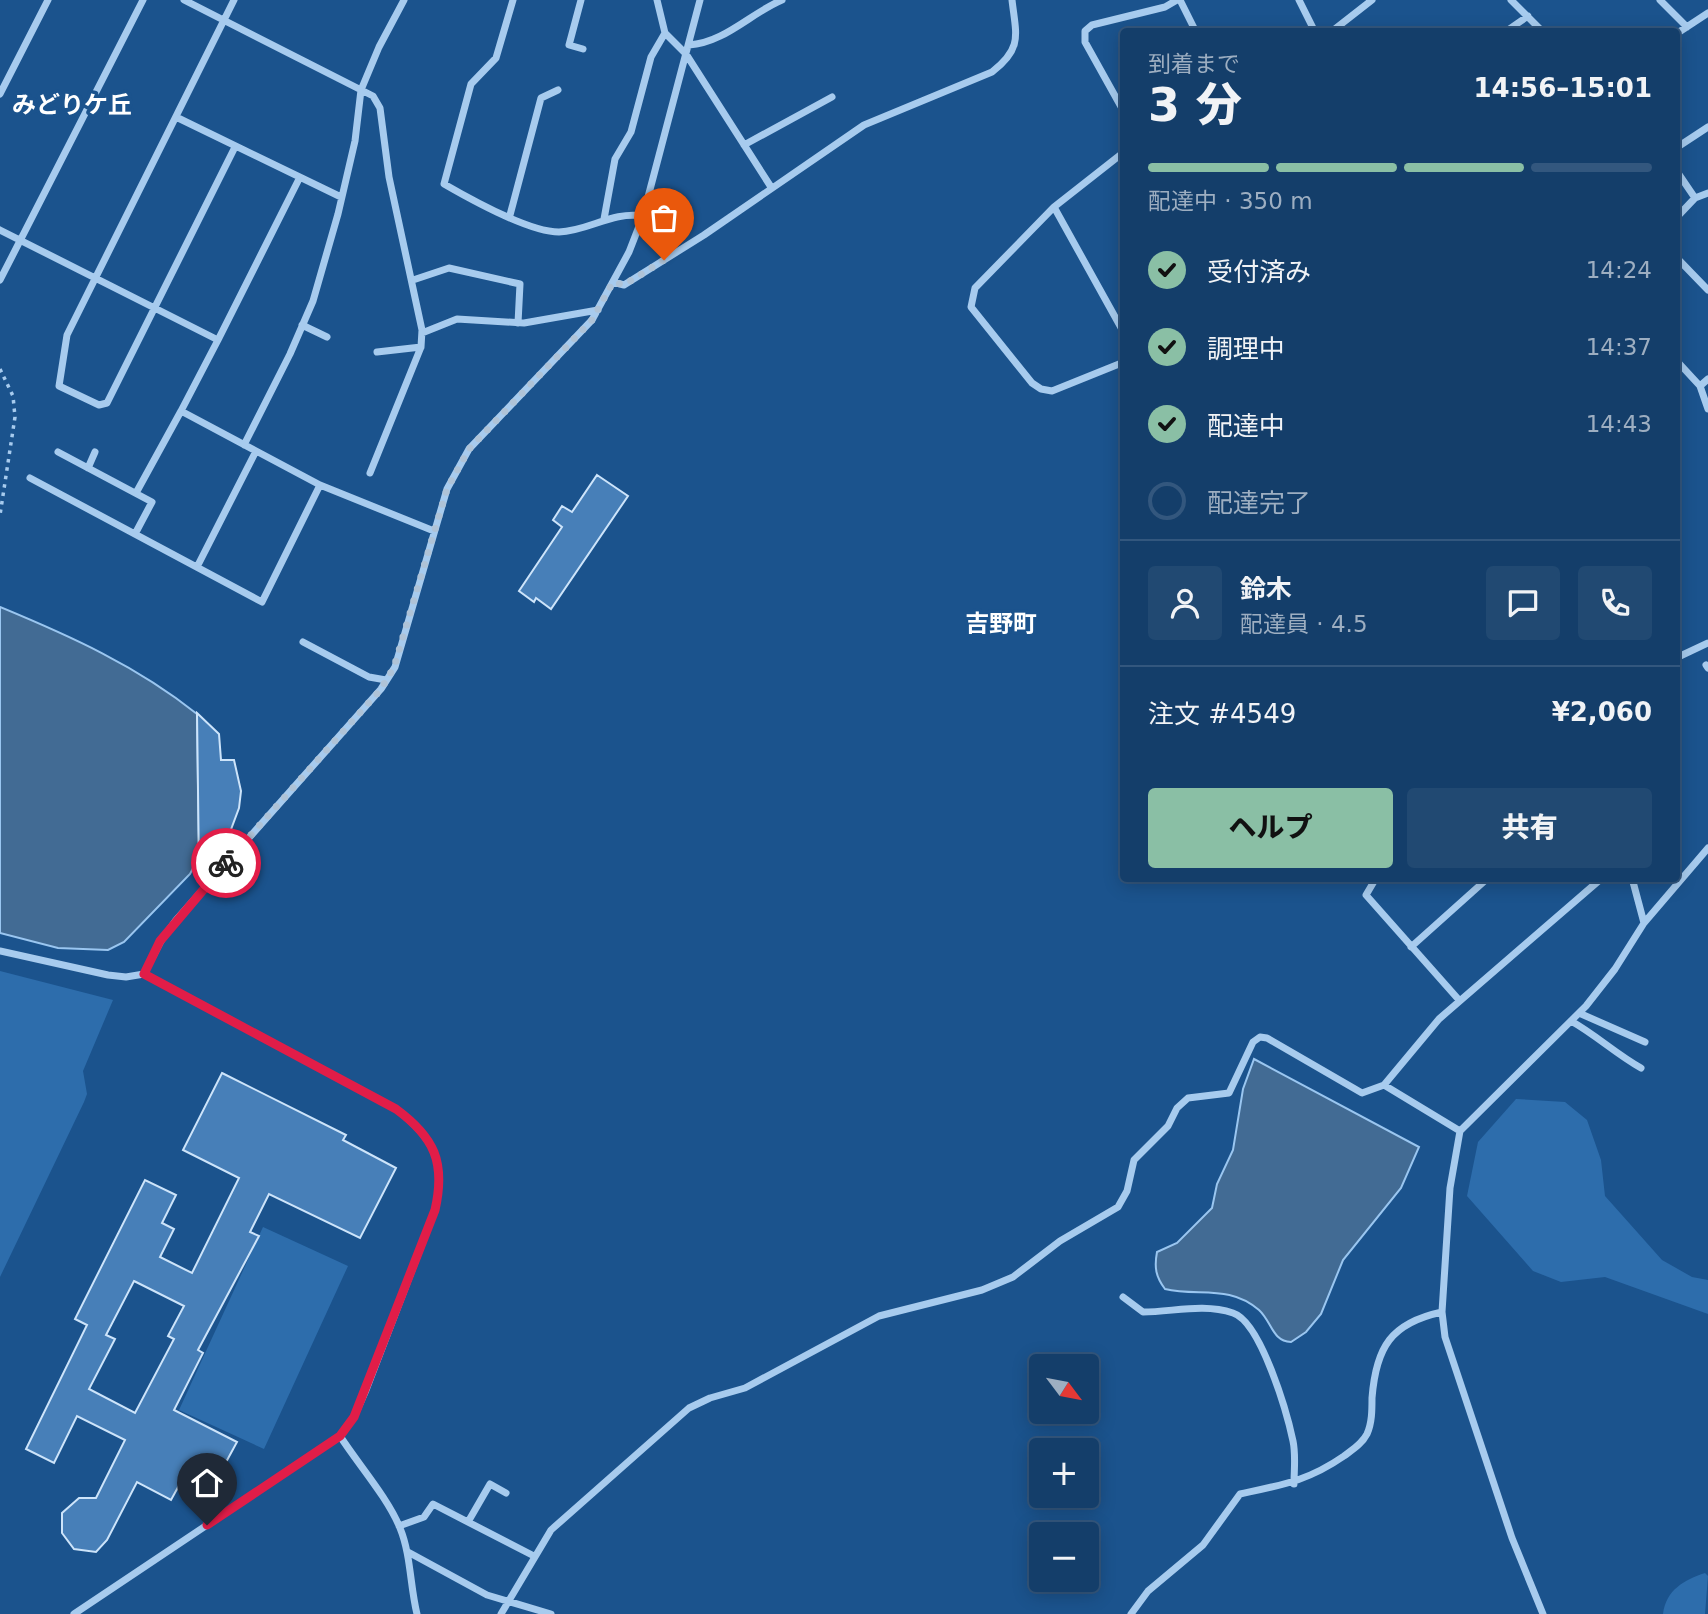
<!DOCTYPE html>
<html lang="ja">
<meta charset="utf-8">
<style>
:root{--surface:#143e6a;--page:#214972;--text:#f1f3f6;--muted:#9daec1;--line:#33577e;--accent:#8abfa5}
body{margin:0;font-family:"DejaVu Sans","Noto Sans JP",sans-serif;background:var(--page);color:var(--text);height:100vh;display:flex;flex-direction:column;font-size:26px;white-space:nowrap}
*{box-sizing:border-box;margin:0}
p{font-size:23px;color:var(--muted)}
.icon{flex:none;width:38px;height:38px;fill:none;stroke:currentColor;stroke-width:2;stroke-linecap:round;stroke-linejoin:round}
.map{position:relative;flex:1;overflow:hidden}
.details{position:absolute;left:1120px;top:28px;width:560px;height:854px;display:flex;flex-direction:column;background:var(--surface);border-radius:7px;box-shadow:0 4px 18px #0003,0 0 0 2px var(--line)}
.details>*{flex:none}
.needle{width:46px;rotate:122deg}
.buttons{position:absolute;left:1029px;top:1354px;display:grid;gap:14px}
.buttons a{display:grid;place-items:center;width:70px;height:70px;border-radius:7px;background:var(--surface);box-shadow:0 4px 18px #0003,0 0 0 2px var(--line);font-size:35px}
.pin{position:absolute;display:grid;place-items:center;width:60px;height:60px;color:#fff;margin:-72px -30px;border-radius:50% 50% 50% 0;rotate:-45deg;box-shadow:0 0 7px #0007}
.pin .icon{rotate:45deg}
.courier{position:absolute;display:grid;place-items:center;width:70px;height:70px;margin:-35px;border:5px solid #e11d48;border-radius:50%;background:#fff;color:#222;box-shadow:0 2px 9px #0007}
.head em{font-style:normal;font-weight:800}
.head div{display:flex;flex-direction:column-reverse}
.head{display:flex;align-items:center;justify-content:space-between;height:119px;padding:0 28px}
h1{font-size:46px;font-weight:800;line-height:52px}
.bar{display:grid;grid-template-columns:repeat(4,1fr);gap:10px 7px;align-content:center;height:84px;padding:0 28px}
.bar i{height:9px;border-radius:5px;background:var(--line)}
.bar .selected{background:var(--accent)}
.bar p{grid-column:span 4}
.line{display:flex;align-items:center;gap:18px;padding:0 28px;border-top:2px solid var(--line)}
.line div{flex:1}
.round{display:grid;place-items:center;flex:none;width:74px;height:74px;border-radius:7px;background:var(--page)}
ol{padding:0 28px;list-style:none}
li{display:flex;align-items:center;gap:21px;height:77px}
li p{margin-inline-start:auto}
li .icon{padding:7px;border-radius:50%;background:var(--accent);color:#111;stroke-width:4}
li:last-child{color:var(--muted)}
li i{width:38px;height:38px;border:4px solid var(--line);border-radius:50%}
.action{display:flex;gap:14px;margin-top:auto;padding:14px 28px}
.action a{flex:1;height:80px;border-radius:7px;background:var(--accent);color:#111;font-size:28px;font-weight:800;line-height:80px;text-align:center}
.action a+a{background:var(--page);color:var(--text)}
.map>svg:first-child{display:block}
.green{fill:#2d6dac}
.water{fill:#426b94;stroke:#9ac6f0;stroke-width:2}
.building{fill:#477fb8;stroke:#cde4fa;stroke-width:2;fill-rule:evenodd}
.lines{fill:none;stroke-linecap:round;stroke-linejoin:round}
.path{stroke:#a7cbee;stroke-width:3.5;stroke-dasharray:3.5 5;stroke-linecap:butt}
.street{stroke:#a7cbee;stroke-width:7}
.done{stroke:#afc3d7;stroke-width:7;stroke-dasharray:0 12.6}
.route{stroke:#e11d48;stroke-width:9}
.labels{text-anchor:middle;dominant-baseline:central;stroke-width:7;stroke-linejoin:round;paint-order:stroke}
.quarter-label{font-size:24px;font-weight:bold;fill:#fff;stroke:#1b538d}
</style>
<div class="map">
<svg width="1708" height="1614" viewBox="0 0 1708 1614">
<rect width="100%" height="100%" fill="#1b538d"/>
<path class="green" d="M0 971 113 1000 83 1071 87 1094 84 1102 0 1277Z
M1516 1099 1565 1102 1587 1120 1601 1160 1605 1196 1662 1260 1692 1277 1708 1280V1314L1605 1277 1561 1282 1533 1271 1467 1196 1478 1142Z
M263 1227 348 1266 264 1449 179 1410Z
M1705 1573 1708 1576 1705 1614H1663C1666 1590 1684 1580 1705 1573Z"/>
<path class="water" d="M0 607C70 636 137 666 197 714L199 857 190 874 124 942 108 950 58 948 0 933Z
M1254 1059 1419 1147 1401 1188 1343 1260 1321 1314 1306 1332 1291 1342C1272 1341 1272 1322 1259 1310 1229 1284 1198 1297 1165 1289 1156 1277 1154 1268 1157 1252L1177 1243 1212 1208 1217 1184 1233 1150 1243 1089Z"/>
<path class="building" d="M597 475 628 496 551 609 536 598 534 602 519 591 562 527 553 520 562 506 572 512Z
M197 713 219 734 221 760H234L241 791 239 808 230 832 222 833 223 843 199 868Z
M222 1073 346 1135 343 1140 396 1168 360 1238 269 1194 250 1232 259 1236 198 1350 203 1353 174 1410 237 1442 213 1486 187 1471 171 1500 137 1482 107 1540 96 1552 74 1549 62 1533V1513L79 1498H96L125 1440 77 1416 54 1463 26 1449 87 1325 75 1319 145 1180 176 1195 162 1223 174 1229 160 1257 192 1273 239 1178 183 1150ZM134 1281 184 1306 168 1336 174 1339 135 1413 89 1389 115 1339 106 1335Z"/>
<g class="lines">
<path class="path" d="M0 369 13 396 15 417 0 515"/>
<path class="street" d="M184 0 373 96 380 108 389 177 422 330 421 347 370 473
M234 0 67 335 59 386 99 405 107 403 235 147
M513 0 496 58 471 84 444 184C470 199 530 232 559 232 589 231 612 211 643 216
M581 0 569 45 583 49
M657 0 665 33 686 54 771 187
M1180 0 1196 32
M1299 0 1315 32
M1511 0 1543 32
M1660 0 1687 27
M1331 32 1372 0
M1505 32 1528 16
M1676 34 1708 13
M689 45C724 43 751 13 782 0
M0 94 48 0
M1124 112 1085 42V31L1092 25 1165 7 1177 0
M176 117 341 197
M744 145 832 97
M1676 148 1708 127
M1124 152 1054 207 975 288 971 307 1032 383 1041 389 1052 391 1124 362
M1676 170 1695 198
M1054 207 1124 333
M510 215 541 98 558 90
M1676 218 1695 198 1708 193
M604 219 615 159 631 132 651 57 665 33
M0 230 218 340 181 411 320 485 434 531
M1676 257 1708 290
M0 280 143 0
M413 280 449 268 520 284 518 323
M613 282 624 285 704 235 864 125 992 72C1023 48 1016 35 1012 0
M302 325 327 337
M422 333 457 319 524 323 598 310
M218 340 299 179
M377 352 421 347
M1676 360 1700 386 1708 409
M1700 386 1708 379
M244 445 290 354 313 301 338 214 355 141 361 90 379 47 404 0
M58 452 152 502 135 534
M88 468 95 452
M30 478 262 602 320 485
M136 493 181 411
M197 567 256 451
M303 642 369 677 386 680
M1676 658 1708 643
M1706 665 1708 668
M1376 878 1366 895 1459 1000
M1632 878 1644 923
M1411 947 1488 878
M0 951 108 975 126 977 144 974 396 1109C434 1138 446 1162 435 1210L366 1390 354 1417 340 1436 74 1614
M144 974 161 941 176 920 381 689 395 667 447 489 469 449 592 320 629 252 643 216 700 0
M1579 1013 1645 1042
M1571 1021C1596 1035 1616 1054 1641 1068
M1384 1085 1439 1019 1602 878
M1123 1297 1143 1312C1173 1312 1203 1303 1233 1313 1261 1322 1287 1413 1293 1441 1296 1455 1294 1470 1294 1484
M340 1436C358 1464 388 1498 400 1528 411 1555 410 1586 417 1614
M468 1522 490 1484 506 1493
M399 1526 424 1517 433 1504 534 1556
M408 1552 487 1595 551 1614
M501 1614 551 1530 689 1408 710 1398 745 1388 879 1316 982 1290 1013 1277 1060 1241 1118 1207 1127 1191 1134 1160 1168 1126 1177 1108 1188 1098 1229 1093 1253 1042 1260 1037 1267 1038 1362 1093 1384 1085 1460 1131
M1131 1614 1148 1591 1203 1545 1240 1494C1282 1485 1308 1481 1344 1456 1352 1450 1362 1444 1367 1434 1372 1423 1372 1410 1372 1398 1376 1347 1391 1323 1442 1312
M1543 1614 1512 1538 1445 1337 1442 1312 1450 1188 1460 1131 1586 1006 1615 969 1644 923 1708 848"/>
</g>
<g class="lines">
<path class="done" d="M226 863 381 689 394 667 447 489 469 449 592 320 613 282 624 285 664 260"/>
<path class="route" d="M207 1525 340 1436 354 1417 435 1210C446 1162 434 1137 396 1109L144 974 160 941 226 863"/>
</g>
<g class="labels">
<g class="quarter-label">
<text x="72" y="105">みどりケ丘</text>
<text x="1001" y="624">吉野町</text>
</g>
</g>
</svg>
<div class="buttons">
<a><svg class="needle" viewBox="-14 -14 28 28"><path d="M0-13l5 13h-10z" fill="#e53935"/><path d="M0 13l5-13h-10z" fill="#9daec1"/></svg></a>
<a>+</a>
<a>−</a>
</div>
<div class="pin" style="left:664px;top:260px;background:#ea580c"><svg class="icon" aria-label="bag" viewBox="0 0 24 24"><path d="M5 8h14l-1 12H6zM9 8a3 3 0 0 1 6 0"/></svg></div>
<div class="pin" style="left:207px;top:1525px;background:#1f2937"><svg class="icon" aria-label="home" viewBox="0 0 24 24"><path d="M3 11l9-7 9 7M6 9v11h12V9"/></svg></div>
<div class="courier" style="left:226px;top:863px"><svg class="icon" aria-label="bike" viewBox="0 0 24 24"><circle cx="6" cy="16" r="4"/><circle cx="18" cy="16" r="4"/><path d="M6 16l4-8h5l3 8M10 8l3 8H6M13 5h3"/></svg></div>
<section class="details">
<div class="head"><div><h1>3 分</h1><p>到着まで</p></div><em>14:56–15:01</em></div>
<div class="bar"><i class="selected"></i><i class="selected"></i><i class="selected"></i><i></i><p>配達中 · 350 m</p></div>
<ol>
<li><svg class="icon" aria-label="check" viewBox="0 0 24 24"><path d="M5 12l5 5 9-10"/></svg>受付済み<p>14:24</p></li>
<li><svg class="icon" aria-label="check" viewBox="0 0 24 24"><path d="M5 12l5 5 9-10"/></svg>調理中<p>14:37</p></li>
<li><svg class="icon" aria-label="check" viewBox="0 0 24 24"><path d="M5 12l5 5 9-10"/></svg>配達中<p>14:43</p></li>
<li><i></i>配達完了</li>
</ol>
<div class="line" style="height:126px"><a class="round"><svg class="icon" aria-label="person" viewBox="0 0 24 24"><circle cx="12" cy="8" r="4"/><path d="M4 21q1-7 8-7t8 7"/></svg></a><div><b>鈴木</b><p>配達員 · 4.5</p></div><a class="round"><svg class="icon" aria-label="chat" viewBox="0 0 24 24"><path d="M4 5h16v11H9l-5 4z"/></svg></a><a class="round"><svg class="icon" aria-label="phone" viewBox="0 0 24 24"><path d="M5 4h4l2 5-3 2q2 4 5 5l2-3 5 2v4C11 20 4 13 5 4z"/></svg></a></div>
<div class="line" style="height:91px"><div>注文 #4549</div><b>¥2,060</b></div>
<div class="action"><a>ヘルプ</a><a>共有</a></div>
</section>
</div>
